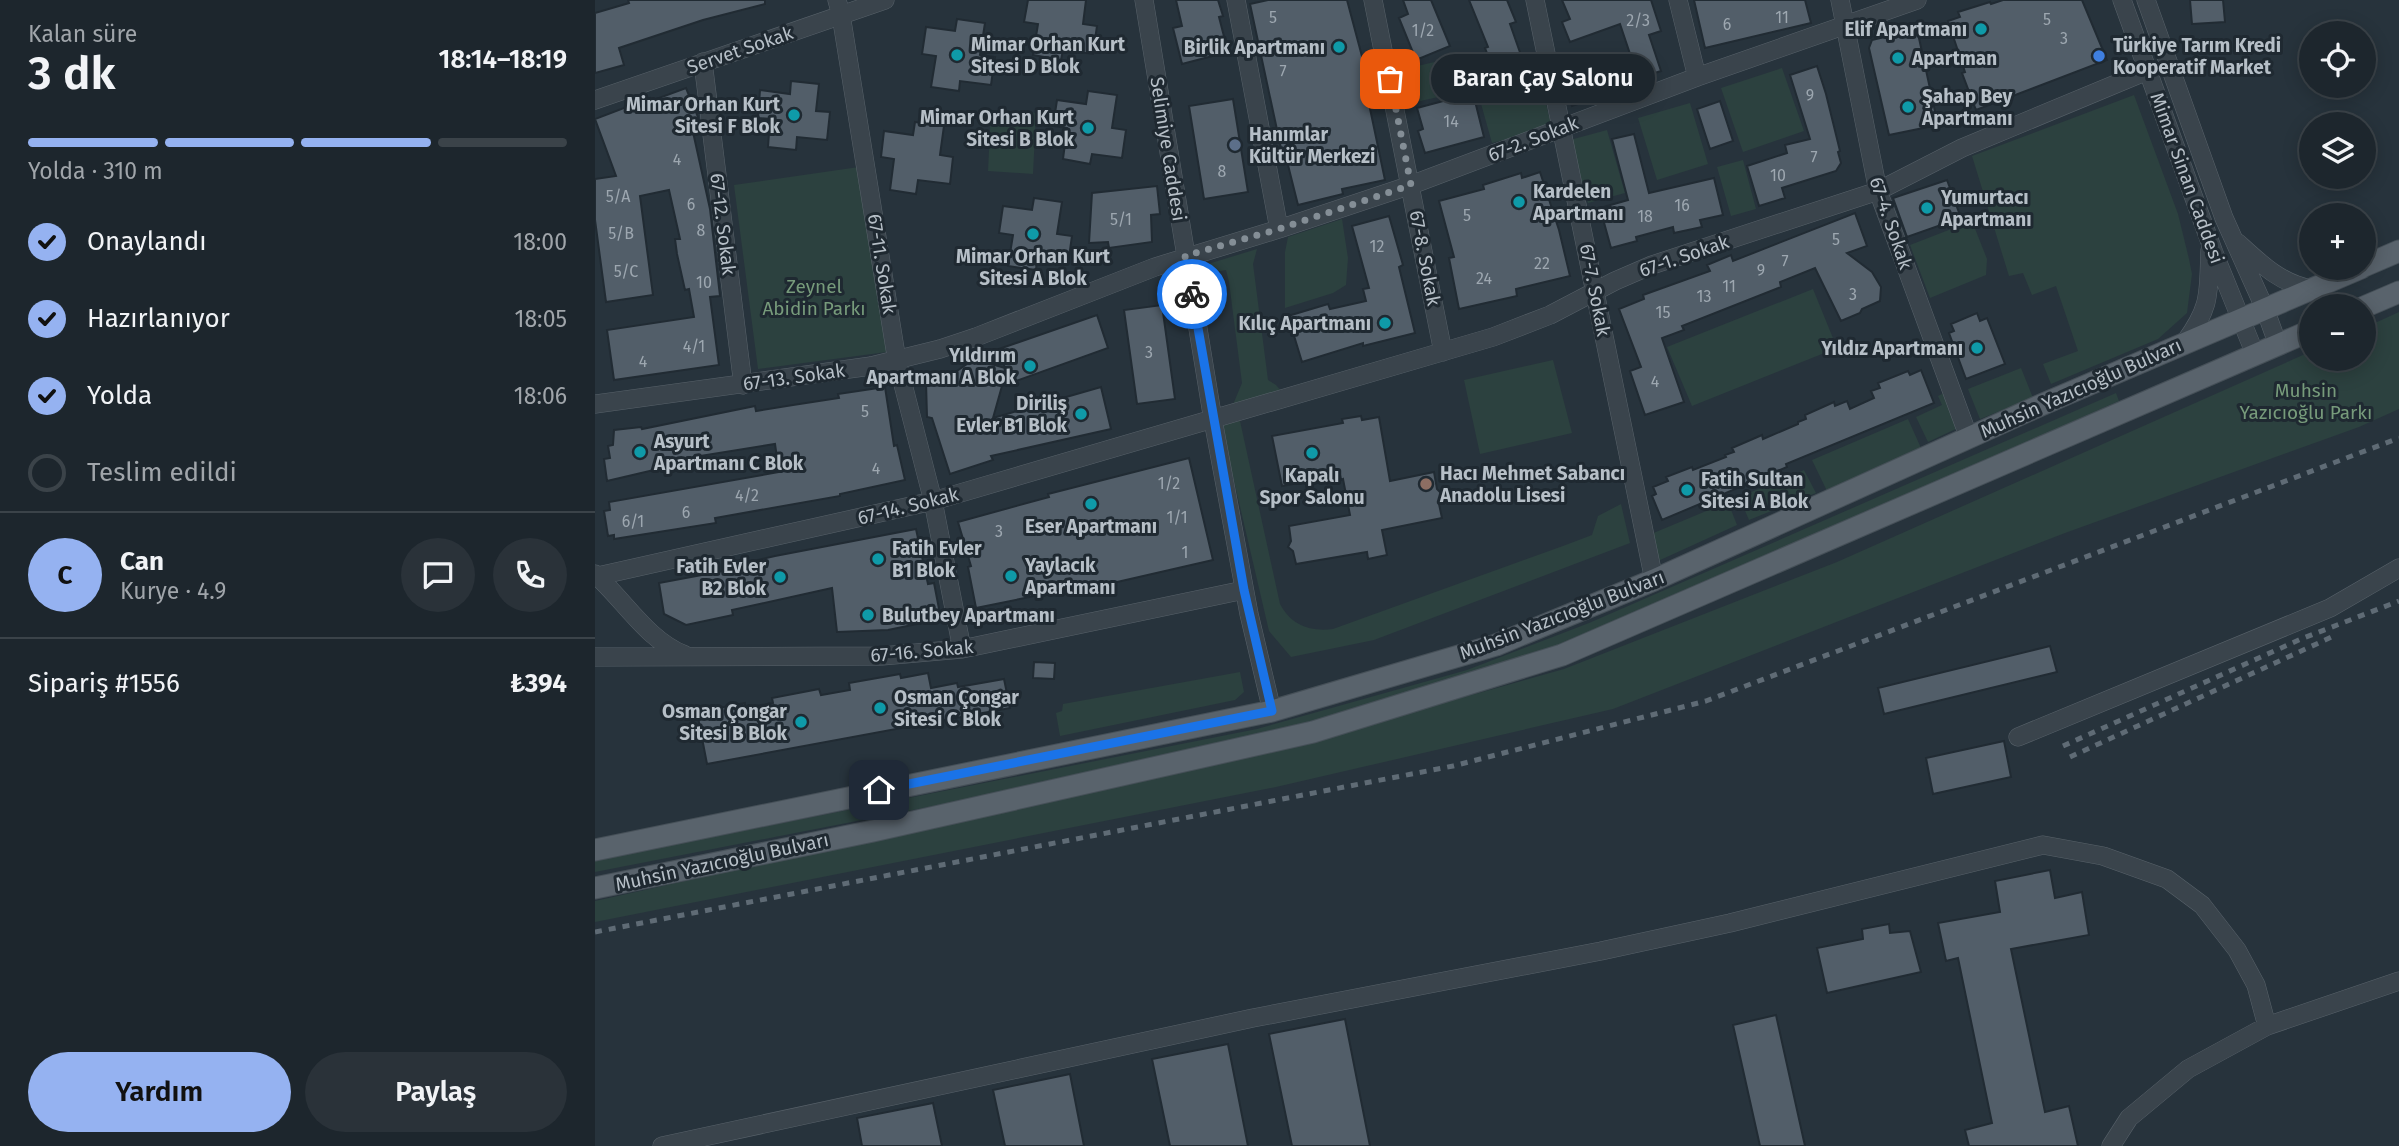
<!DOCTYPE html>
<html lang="tr">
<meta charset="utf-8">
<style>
:root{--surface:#1d262d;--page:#2a3239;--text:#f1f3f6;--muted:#a0a5aa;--line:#3b4349;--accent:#95b2f1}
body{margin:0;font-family:"Fira Sans",sans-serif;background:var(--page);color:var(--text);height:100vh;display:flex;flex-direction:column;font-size:26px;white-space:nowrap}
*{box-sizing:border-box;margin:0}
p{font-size:23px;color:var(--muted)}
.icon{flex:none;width:38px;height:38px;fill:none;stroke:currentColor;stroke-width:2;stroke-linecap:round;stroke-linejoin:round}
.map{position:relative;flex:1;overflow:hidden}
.drawer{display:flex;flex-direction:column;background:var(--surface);width:595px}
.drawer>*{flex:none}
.buttons{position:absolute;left:1704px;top:21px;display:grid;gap:14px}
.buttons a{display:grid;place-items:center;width:77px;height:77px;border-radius:50%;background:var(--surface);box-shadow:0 4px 18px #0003,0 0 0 2px var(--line);font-size:35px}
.pin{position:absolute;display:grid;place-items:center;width:60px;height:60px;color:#fff;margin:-30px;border-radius:14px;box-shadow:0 4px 10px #0006}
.courier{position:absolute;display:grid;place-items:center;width:70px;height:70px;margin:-35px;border:5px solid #1a73e8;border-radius:50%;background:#fff;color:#222;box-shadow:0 2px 9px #0007}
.bubble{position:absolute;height:49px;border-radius:24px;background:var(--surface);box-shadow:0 4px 18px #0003,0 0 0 2px var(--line);font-size:23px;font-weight:600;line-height:49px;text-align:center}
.headline em{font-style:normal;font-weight:600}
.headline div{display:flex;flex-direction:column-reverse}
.headline{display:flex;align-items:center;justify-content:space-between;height:119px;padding:0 28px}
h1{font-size:46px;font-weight:600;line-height:52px}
.bar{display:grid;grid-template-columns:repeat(4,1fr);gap:10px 7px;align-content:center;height:84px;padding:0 28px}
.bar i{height:9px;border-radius:5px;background:var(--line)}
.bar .active{background:var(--accent)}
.bar p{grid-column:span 4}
.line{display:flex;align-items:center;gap:18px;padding:0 28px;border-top:2px solid var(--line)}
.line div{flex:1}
.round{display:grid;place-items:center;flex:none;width:74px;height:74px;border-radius:37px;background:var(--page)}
ol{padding:0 28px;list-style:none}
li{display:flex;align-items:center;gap:21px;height:77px}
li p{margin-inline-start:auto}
li .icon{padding:7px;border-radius:50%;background:var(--accent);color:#111;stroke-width:4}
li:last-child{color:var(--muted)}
li i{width:38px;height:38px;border:4px solid var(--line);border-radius:50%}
.button{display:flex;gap:14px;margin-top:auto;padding:14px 28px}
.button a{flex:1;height:80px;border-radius:42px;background:var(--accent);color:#111;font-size:28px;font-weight:600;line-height:80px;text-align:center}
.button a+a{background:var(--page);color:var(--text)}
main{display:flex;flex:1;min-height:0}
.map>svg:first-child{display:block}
.green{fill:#2c413f}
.building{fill:#525e69;stroke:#212b33;stroke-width:2}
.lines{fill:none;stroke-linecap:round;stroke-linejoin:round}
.minor-casing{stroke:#58626a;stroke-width:19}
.major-casing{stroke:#465058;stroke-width:23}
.minor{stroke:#3a444c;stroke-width:18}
.major{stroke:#59636c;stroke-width:21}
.rail{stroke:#5f6b75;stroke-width:5;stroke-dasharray:7 7;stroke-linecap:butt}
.done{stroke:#848e96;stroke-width:7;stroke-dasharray:0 12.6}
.route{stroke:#1a73e8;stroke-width:9}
.culture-dot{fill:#0f9aa8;stroke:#1f2931;stroke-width:2.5}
.shop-dot{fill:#3f7fe0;stroke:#1f2931;stroke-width:2.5}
.service-dot{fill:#5c6f8a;stroke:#1f2931;stroke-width:2.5}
.education-dot{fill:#8d6e63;stroke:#1f2931;stroke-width:2.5}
.labels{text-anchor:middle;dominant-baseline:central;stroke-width:6;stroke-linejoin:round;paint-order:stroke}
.number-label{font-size:16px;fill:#9da7b0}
.poi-label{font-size:19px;font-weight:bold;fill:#b6bfc7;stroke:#1f2931;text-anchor:start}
.street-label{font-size:19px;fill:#b6bfc7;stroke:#1f2931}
.park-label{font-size:19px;fill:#779b7b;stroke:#1f2931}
</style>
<main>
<section class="drawer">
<div class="headline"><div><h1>3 dk</h1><p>Kalan süre</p></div><em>18:14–18:19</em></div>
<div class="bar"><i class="active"></i><i class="active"></i><i class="active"></i><i></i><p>Yolda · 310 m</p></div>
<ol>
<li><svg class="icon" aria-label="check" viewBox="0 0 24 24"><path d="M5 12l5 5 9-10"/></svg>Onaylandı<p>18:00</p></li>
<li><svg class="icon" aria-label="check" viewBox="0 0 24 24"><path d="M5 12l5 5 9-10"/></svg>Hazırlanıyor<p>18:05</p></li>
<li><svg class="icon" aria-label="check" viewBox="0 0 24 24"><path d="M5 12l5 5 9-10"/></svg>Yolda<p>18:06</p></li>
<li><i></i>Teslim edildi</li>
</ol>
<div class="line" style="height:126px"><b class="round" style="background:var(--accent);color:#111">C</b><div><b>Can</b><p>Kurye · 4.9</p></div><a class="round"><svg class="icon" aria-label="chat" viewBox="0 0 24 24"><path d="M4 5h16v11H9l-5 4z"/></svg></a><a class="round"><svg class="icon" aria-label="phone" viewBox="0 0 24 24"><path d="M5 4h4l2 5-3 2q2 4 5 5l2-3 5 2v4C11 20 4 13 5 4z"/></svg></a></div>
<div class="line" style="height:91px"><div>Sipariş #1556</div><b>₺394</b></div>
<div class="button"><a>Yardım</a><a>Paylaş</a></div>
</section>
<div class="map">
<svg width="1804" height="1146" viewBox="0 0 1804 1146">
<rect width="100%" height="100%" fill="#27333c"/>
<path class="green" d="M870 55 878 89 817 103 809 69Z
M1187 68 1209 131 1148 152 1126 88Z
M944 77 957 127 897 143 883 93Z
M1539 95 1583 214 1594 259 1597 274 1592 313 1563 339 1456 384 1448 364 1483 351 1461 286 1437 295 1428 273 1414 276 1377 156Z
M1095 103 1113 164 1062 180 1043 118Z
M396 110 441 113 438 174 393 171Z
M1012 130 1030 193 993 203 975 140Z
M1148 160 1161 209 1136 216 1122 167Z
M264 167 292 352 163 369 139 185Z
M747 219 753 258 751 285 738 293 690 308V252L693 237Z
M1377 221 1392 259 1391 275 1335 298 1315 245Z
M662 249 658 264 673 380 681 385 689 394 637 407 647 383 634 282 631 270 615 273 613 264Z
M1218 289 1242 348 1097 406 1072 347Z
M1804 312V409L1764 427 1470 533 1018 709 681 787 0 922V901L677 751 969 669 1242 562 1717 351V359H1769V328Z
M958 360 977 433 885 454 869 380Z
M1426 368 1438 398 1385 419 1373 389Z
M1351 392 1367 426 1333 442 1321 417 1347 405 1343 396Z
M1521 393 1524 401 1271 514 933 659 766 713 471 780 0 872V858L132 834 662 729 872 670 994 623Z
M1313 419 1326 448 1232 491 1217 460Z
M645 421 685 604C696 625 715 632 738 629L968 546 997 535 1003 516 1026 504 1035 543 779 640 696 657 674 631 626 425Z
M1209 470 1221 493 1154 520 1144 497Z
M1133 502 1142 525 1063 561 1056 534Z
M645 672 649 692 640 700 465 736 461 713 467 711 468 704Z"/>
<path class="building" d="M33 0H170V4L108 20 24 48 29 65 0 73V13L34 3Z
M433 0H491L488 24 502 26 498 54 468 50 466 60 438 55 443 24 429 22Z
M581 0H623L628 16 624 17 633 52 587 64 578 28 587 26Z
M673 0H752L773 79 769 80 790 180 747 189 748 194 703 205 690 153H687L655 4Z
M808 0H836L855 46 821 60 804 18 813 14Z
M874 0H912L921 22 915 24 928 61 899 71 890 48 893 47Z
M967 0H1056L1066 31 1054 35 1066 71 1023 85 1025 90 977 106 971 88 978 85 974 72 1003 62 1004 67 1031 58 1030 56 1035 54 1025 24 975 42 967 22 975 19Z
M1099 0H1210L1216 23 1110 48Z
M1408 0H1487L1512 60 1381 110 1367 73 1370 72 1353 21 1365 17 1363 12 1395 2 1396 4Z
M1595 0H1628L1630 22 1597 24Z
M362 19 390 23 385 55 400 57 396 85 365 81 364 91 336 87 341 56 327 54 331 27 360 31Z
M1322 29 1343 125 1294 135 1274 48 1277 40Z
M1222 66 1231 94 1245 151 1243 152 1246 163 1241 171 1187 188 1190 198 1164 206 1152 166 1192 153 1190 145 1215 139 1195 75Z
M196 81 224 84 221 111 235 112 232 140 202 137 201 150 173 147 175 119 163 118 165 90 195 94Z
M91 88 103 117 105 129 98 132 115 209 125 296 115 297 124 365 19 380 12 330 99 317 94 289 90 290 82 254 80 239H85L74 190 45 196 58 295 11 302 0 220V179L21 176 0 119 55 98 56 101Z
M493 91 522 95 517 128 531 130 527 158 497 154 495 164 468 159 472 128 458 126 462 100 491 104Z
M867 96 868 100 879 97 889 137 830 153 823 131 828 129 822 108Z
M638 99 653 192 609 199 594 106Z
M1125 101 1138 141 1115 149 1102 109Z
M320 122 349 126 345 155 358 157 355 184 323 180 321 194 295 190 299 159 286 157 289 131 318 135Z
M1039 134 1054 193 1119 178 1128 215 1105 220 1107 227 1079 233 1078 227 1041 237 1042 241 1016 248 1005 208 1033 200 1017 139Z
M945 172 964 230 975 276 921 289 922 296 864 309 854 258 859 257 844 201 889 189 888 185 926 173 927 178Z
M1352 180 1366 218 1312 237 1298 198Z
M562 186 565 214 556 215 557 242 514 248 513 242 494 243 497 193Z
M439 198 467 202 462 234 477 236 473 264 442 260 441 270 413 266 418 235 404 233 408 206 437 210Z
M1260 213 1272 246 1252 253 1277 272 1286 287 1285 301 1267 309 1265 313 1246 321 1220 268 1185 282 1186 287 1087 326 1089 330 1067 338 1089 402 1050 415 1035 371 1046 367 1024 309 1049 299 1048 295 1115 271 1112 265 1136 255 1138 261Z
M794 216 808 265 804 267 820 333 768 346V343L707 362 693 316 733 304 735 309 771 301 768 289 774 288 757 226Z
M567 305 580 399 542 404 529 310Z
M1382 313 1385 321 1392 318 1410 364 1371 379 1354 333 1359 331 1356 324Z
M502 315 513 348 407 386 398 418 506 387 516 429 396 456 398 460 355 474 337 418 332 417 331 382 336 375 359 373 379 359 410 368 404 349Z
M1326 370 1339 403 1191 464 1192 467 1067 520 1057 496 1061 494 1058 487 1073 481 1071 477 1097 467 1098 470 1131 457 1130 455 1139 452 1137 448 1167 435 1168 439 1203 424V422L1211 419 1210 415 1239 402 1240 406 1252 401 1255 409 1279 398 1276 391 1285 388 1283 383 1313 371 1315 375Z
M290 387 299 446 302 445 310 480 245 494V496L120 518 121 523 19 539V535L13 536 9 511 15 510 14 502 184 472 180 444 105 456 106 459 12 481 9 459 15 458 13 446 18 445 19 430 46 427 47 429 160 406 161 411 198 405 244 398 243 394Z
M766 416 767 420 784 417 795 481 839 472 842 489 849 496 844 504 847 518 787 530 792 555 773 559 772 552 701 564 698 551 693 547 696 541 694 526 755 515 748 479 746 480 745 475 687 486 677 436 748 423 747 419Z
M594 458 618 560 496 588 474 593V589L381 608 373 567 376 566 363 522 454 497 453 494Z
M321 529 333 584 339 583 346 619 293 630 242 632 237 588 137 610 138 615 91 625 69 614 64 583 139 569 138 566 180 556Z
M1455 646 1462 672 1289 714 1283 688Z
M439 662 460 663 459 679 438 678Z
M333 673 336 688 362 683 363 687 409 679 415 708 112 764 102 712 150 703V708L178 703 177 698 224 689 226 695 255 690 254 683 305 674 306 678Z
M1409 741 1416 777 1338 794 1331 758Z
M1455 870 1460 898 1487 892 1494 935 1416 949 1450 1112 1474 1106 1483 1146H1374L1370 1130 1397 1123 1363 958 1351 961 1343 923 1405 912 1400 881Z
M1294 924 1295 933 1315 931 1326 972 1232 993 1222 948 1268 939 1267 929Z
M1181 1015 1210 1146H1165L1138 1025Z
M750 1019 775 1146H697L674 1034Z
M633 1044 653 1146H575L557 1059Z
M475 1074 489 1146H410L398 1090Z
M338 1103 347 1146H267L262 1118Z"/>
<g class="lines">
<defs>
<path id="minor" d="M242 0 246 15 302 361 338 501 367 649
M549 0 618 420 654 614 677 711
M641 0 684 229
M778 0 848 352
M940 0 1059 580
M1083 0 1102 77
M1245 0 1283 191 1374 438
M1527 0 1619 253 1660 354
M1551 0 1629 218 1670 309 1683 345
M108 62 148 385
M0 100 290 0
M1643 243C1666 264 1685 283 1716 289
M1590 342C1617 305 1613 293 1615 250
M0 404 276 366 345 349 381 337 560 267 684 229 816 185 1102 77 1322 0
M0 574C29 600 53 641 90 655
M3 576 338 501 898 337 955 315 1020 281 1057 265 1283 191 1367 148 1552 71
M0 657 287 656 367 649 649 590
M1423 737 1735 608 1804 568
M67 1146 658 1018 1006 951 1135 923 1448 845 1508 856 1572 879 1607 905 1642 950 1661 985 1672 1026
M1516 1146 1534 1118 1593 1069 1672 1026 1804 981"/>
<path id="major" d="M1769 266 1804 251
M1769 307 1804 292
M0 850 677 711 901 645 1059 580 1446 405 1766 268
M0 888 278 831 718 732 967 655 1717 330"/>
</defs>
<use href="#minor" class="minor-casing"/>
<use href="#major" class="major-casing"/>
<use href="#minor" class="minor"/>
<use href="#major" class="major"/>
<path class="rail" d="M1468 746 1706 639 1804 601
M1475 757 1741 635
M0 932 858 766 1111 701 1804 438"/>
</g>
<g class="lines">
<path class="done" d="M597 294 590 256 684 229 816 185 795 79"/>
<path class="route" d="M284 790 677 711 649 590 597 294"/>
</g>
<g class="culture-dot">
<circle cx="1386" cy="29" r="7"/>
<circle cx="744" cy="47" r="7"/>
<circle cx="362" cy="55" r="7"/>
<circle cx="1303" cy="58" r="7"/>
<circle cx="1313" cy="107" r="7"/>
<circle cx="199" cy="115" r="7"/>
<circle cx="493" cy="128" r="7"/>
<circle cx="924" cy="202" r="7"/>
<circle cx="1332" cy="208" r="7"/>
<circle cx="438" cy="234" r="7"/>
<circle cx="790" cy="323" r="7"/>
<circle cx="1382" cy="348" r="7"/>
<circle cx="435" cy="366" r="7"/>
<circle cx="486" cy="414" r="7"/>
<circle cx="45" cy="452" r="7"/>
<circle cx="717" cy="453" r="7"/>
<circle cx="1092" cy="490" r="7"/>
<circle cx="496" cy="504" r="7"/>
<circle cx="283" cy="559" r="7"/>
<circle cx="416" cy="576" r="7"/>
<circle cx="185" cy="577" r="7"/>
<circle cx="273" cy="615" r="7"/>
<circle cx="285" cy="708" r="7"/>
<circle cx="206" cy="722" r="7"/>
</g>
<circle class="shop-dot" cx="1504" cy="56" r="7"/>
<circle class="service-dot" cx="640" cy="145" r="7"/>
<circle class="education-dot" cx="831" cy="484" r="7"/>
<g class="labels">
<g class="number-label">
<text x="678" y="17">5</text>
<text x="1187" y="17">11</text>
<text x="1452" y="19">5</text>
<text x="1043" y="20">2/3</text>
<text x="1132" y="24">6</text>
<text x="828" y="30">1/2</text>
<text x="1469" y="38">3</text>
<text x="688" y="71">7</text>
<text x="1215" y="95">9</text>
<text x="856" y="121">14</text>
<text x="1219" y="157">7</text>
<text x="82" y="159">4</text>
<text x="627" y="171">8</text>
<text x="1183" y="175">10</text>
<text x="23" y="196">5/A</text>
<text x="96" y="204">6</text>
<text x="1087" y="205">16</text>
<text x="872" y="215">5</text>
<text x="1050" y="216">18</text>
<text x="526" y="219">5/1</text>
<text x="106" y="230">8</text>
<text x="26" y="233">5/B</text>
<text x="1241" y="239">5</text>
<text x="782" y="246">12</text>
<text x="1190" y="261">7</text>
<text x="947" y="263">22</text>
<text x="1166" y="270">9</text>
<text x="31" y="271">5/C</text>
<text x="889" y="278">24</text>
<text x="109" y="282">10</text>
<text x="1134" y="286">11</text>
<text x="1258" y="294">3</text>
<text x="1109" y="296">13</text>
<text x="1068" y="312">15</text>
<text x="99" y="346">4/1</text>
<text x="554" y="352">3</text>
<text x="48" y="361">4</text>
<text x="1060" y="381">4</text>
<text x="270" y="411">5</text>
<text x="281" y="468">4</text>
<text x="574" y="483">1/2</text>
<text x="152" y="495">4/2</text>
<text x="91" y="512">6</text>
<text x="582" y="517">1/1</text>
<text x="38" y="521">6/1</text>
<text x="404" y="531">3</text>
<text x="590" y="552">1</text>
</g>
<g class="poi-label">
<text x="1372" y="29" text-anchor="end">Elif Apartmanı</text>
<text x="376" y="44">Mimar Orhan Kurt<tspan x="376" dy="22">Sitesi D Blok</tspan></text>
<text x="1518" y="45">Türkiye Tarım Kredi<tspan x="1518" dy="22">Kooperatif Market</tspan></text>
<text x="730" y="47" text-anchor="end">Birlik Apartmanı</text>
<text x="1317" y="58">Apartman</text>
<text x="1327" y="96">Şahap Bey<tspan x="1327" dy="22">Apartmanı</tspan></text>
<text x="185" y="104" text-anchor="end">Mimar Orhan Kurt<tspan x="185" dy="22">Sitesi F Blok</tspan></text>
<text x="479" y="117" text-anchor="end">Mimar Orhan Kurt<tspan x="479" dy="22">Sitesi B Blok</tspan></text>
<text x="654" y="134">Hanımlar<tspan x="654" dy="22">Kültür Merkezi</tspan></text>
<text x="938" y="191">Kardelen<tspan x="938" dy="22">Apartmanı</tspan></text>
<text x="1346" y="197">Yumurtacı<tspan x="1346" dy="22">Apartmanı</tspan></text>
<text x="438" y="256" text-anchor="middle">Mimar Orhan Kurt<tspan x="438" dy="22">Sitesi A Blok</tspan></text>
<text x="776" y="323" text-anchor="end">Kılıç Apartmanı</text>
<text x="1368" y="348" text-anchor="end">Yıldız Apartmanı</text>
<text x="421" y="355" text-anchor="end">Yıldırım<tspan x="421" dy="22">Apartmanı A Blok</tspan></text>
<text x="472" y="403" text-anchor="end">Diriliş<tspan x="472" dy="22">Evler B1 Blok</tspan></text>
<text x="59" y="441">Asyurt<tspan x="59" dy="22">Apartmanı C Blok</tspan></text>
<text x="845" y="473">Hacı Mehmet Sabancı<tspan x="845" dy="22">Anadolu Lisesi</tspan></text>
<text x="717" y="475" text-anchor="middle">Kapalı<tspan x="717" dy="22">Spor Salonu</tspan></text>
<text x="1106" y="479">Fatih Sultan<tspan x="1106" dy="22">Sitesi A Blok</tspan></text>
<text x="496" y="526" text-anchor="middle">Eser Apartmanı</text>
<text x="297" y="548">Fatih Evler<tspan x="297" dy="22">B1 Blok</tspan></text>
<text x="430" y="565">Yaylacık<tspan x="430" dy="22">Apartmanı</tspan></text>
<text x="171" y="566" text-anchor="end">Fatih Evler<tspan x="171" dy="22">B2 Blok</tspan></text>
<text x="287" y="615">Bulutbey Apartmanı</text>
<text x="299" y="697">Osman Çongar<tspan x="299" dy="22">Sitesi C Blok</tspan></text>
<text x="192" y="711" text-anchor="end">Osman Çongar<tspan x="192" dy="22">Sitesi B Blok</tspan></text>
</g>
<g class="street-label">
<text transform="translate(145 50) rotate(-19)">Servet Sokak</text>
<text transform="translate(938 139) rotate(-21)">67-2. Sokak</text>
<text transform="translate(573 149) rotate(81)">Selimiye Caddesi</text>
<text transform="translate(1592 178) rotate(70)">Mimar Sinan Caddesi</text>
<text transform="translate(1296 223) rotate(71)">67-4. Sokak</text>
<text transform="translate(128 224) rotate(83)">67-12. Sokak</text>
<text transform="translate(1089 256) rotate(-19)">67-1. Sokak</text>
<text transform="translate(830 258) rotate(79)">67-8. Sokak</text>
<text transform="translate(287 264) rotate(81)">67-11. Sokak</text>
<text transform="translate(1000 290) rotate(79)">67-7. Sokak</text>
<text transform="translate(199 377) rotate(-8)">67-13. Sokak</text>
<text transform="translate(1486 388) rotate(-24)">Muhsin Yazıcıoğlu Bulvarı</text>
<text transform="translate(313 506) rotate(-14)">67-14. Sokak</text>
<text transform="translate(967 615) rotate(-21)">Muhsin Yazıcıoğlu Bulvarı</text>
<text transform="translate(327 651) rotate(-5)">67-16. Sokak</text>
<text transform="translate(127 862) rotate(-12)">Muhsin Yazıcıoğlu Bulvarı</text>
</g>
<g class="park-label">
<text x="219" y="286">Zeynel<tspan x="219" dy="22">Abidin Parkı</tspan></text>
<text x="1711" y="390">Muhsin<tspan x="1711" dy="22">Yazıcıoğlu Parkı</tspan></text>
</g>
</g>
</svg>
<div class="buttons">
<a><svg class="icon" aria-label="locate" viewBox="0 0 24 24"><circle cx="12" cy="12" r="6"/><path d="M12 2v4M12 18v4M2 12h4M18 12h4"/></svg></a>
<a><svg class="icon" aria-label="layers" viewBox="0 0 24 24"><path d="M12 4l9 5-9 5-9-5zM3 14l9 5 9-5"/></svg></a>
<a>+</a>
<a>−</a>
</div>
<div class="pin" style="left:795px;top:79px;background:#ea580c"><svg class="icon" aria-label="bag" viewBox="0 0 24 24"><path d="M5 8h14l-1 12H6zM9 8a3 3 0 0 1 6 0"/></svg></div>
<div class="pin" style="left:284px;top:790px;background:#1f2937"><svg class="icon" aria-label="home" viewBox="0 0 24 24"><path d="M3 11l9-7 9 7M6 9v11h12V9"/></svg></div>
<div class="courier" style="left:597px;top:294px"><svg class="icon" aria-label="bike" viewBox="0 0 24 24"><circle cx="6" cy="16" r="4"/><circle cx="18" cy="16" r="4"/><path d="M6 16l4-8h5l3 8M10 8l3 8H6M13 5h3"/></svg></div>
<div class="bubble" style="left:836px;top:54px;width:224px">Baran Çay Salonu</div>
</div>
</main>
